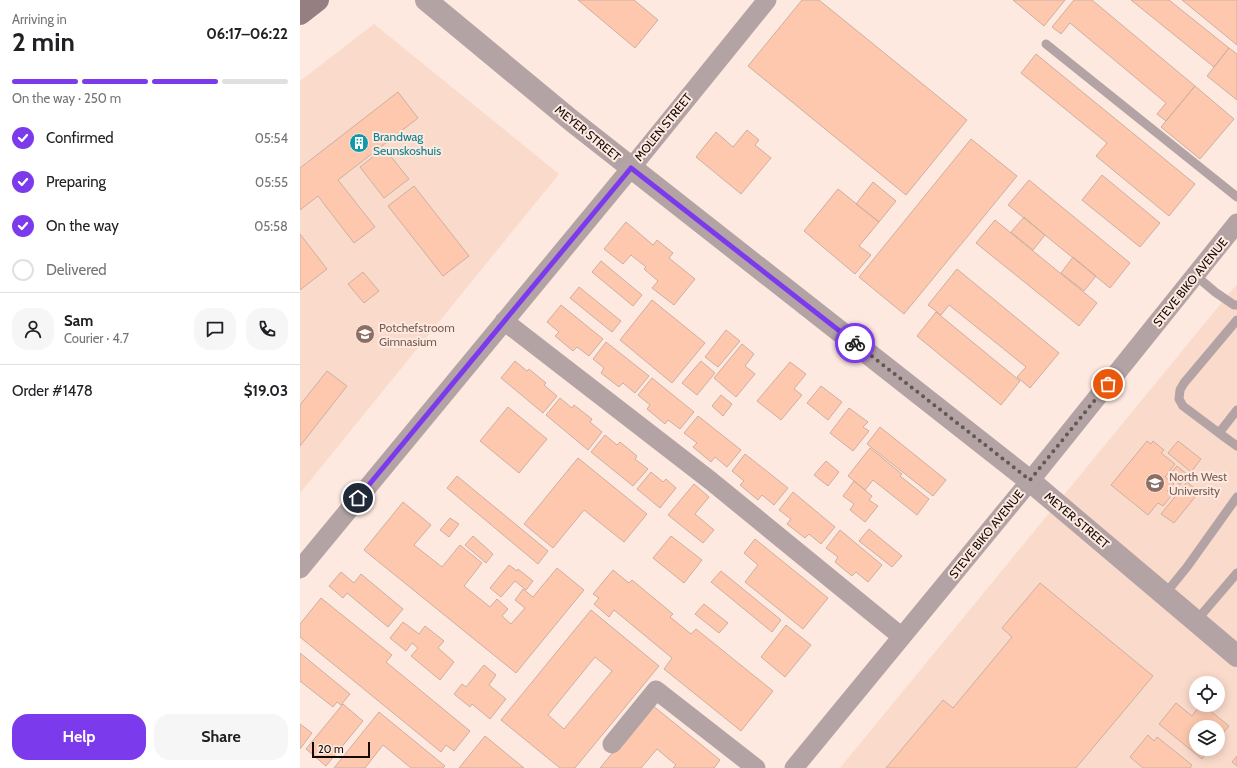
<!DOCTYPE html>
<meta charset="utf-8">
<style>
:root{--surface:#fff;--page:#f6f6f6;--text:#202124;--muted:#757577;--line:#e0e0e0;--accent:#7c3aed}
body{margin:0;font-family:Cabin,sans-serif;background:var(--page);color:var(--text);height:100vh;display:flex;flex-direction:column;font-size:15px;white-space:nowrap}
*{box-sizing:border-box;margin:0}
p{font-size:13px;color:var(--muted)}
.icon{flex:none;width:22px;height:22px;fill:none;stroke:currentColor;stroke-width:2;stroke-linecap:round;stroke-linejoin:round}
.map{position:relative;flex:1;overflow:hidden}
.side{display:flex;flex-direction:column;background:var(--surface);width:300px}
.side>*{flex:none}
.buttons{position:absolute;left:889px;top:676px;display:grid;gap:8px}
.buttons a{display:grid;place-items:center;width:36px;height:36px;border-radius:50%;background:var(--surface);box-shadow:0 2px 10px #0003;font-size:20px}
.scale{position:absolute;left:12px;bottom:10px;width:58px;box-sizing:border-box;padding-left:4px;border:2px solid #130905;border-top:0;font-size:11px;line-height:14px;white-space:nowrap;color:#130905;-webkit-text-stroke:3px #fde9e0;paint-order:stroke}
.pin{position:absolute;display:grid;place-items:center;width:34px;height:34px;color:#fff;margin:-17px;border:2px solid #fff;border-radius:50%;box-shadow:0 1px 4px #0007}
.courier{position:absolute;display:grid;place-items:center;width:40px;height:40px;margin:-20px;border:3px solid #7c3aed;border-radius:50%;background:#fff;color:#222;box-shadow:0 1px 5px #0007}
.headline em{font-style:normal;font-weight:700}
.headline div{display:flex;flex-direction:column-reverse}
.headline{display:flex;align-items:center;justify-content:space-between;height:68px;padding:0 12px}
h1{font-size:26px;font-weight:700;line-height:30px}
.bar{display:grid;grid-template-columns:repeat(4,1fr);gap:6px 4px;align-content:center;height:48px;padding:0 12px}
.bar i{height:5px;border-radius:3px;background:var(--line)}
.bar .current{background:var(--accent)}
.bar p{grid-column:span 4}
.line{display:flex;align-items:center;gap:10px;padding:0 12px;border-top:1px solid var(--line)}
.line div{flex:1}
.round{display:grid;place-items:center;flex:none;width:42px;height:42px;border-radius:16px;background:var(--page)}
ol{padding:0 12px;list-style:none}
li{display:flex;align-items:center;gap:12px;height:44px}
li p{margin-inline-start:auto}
li .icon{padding:4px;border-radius:50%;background:var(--accent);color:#fff;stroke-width:4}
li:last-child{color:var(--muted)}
li i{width:22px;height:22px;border:2px solid var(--line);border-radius:50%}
.button{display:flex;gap:8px;margin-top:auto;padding:8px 12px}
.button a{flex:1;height:46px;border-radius:16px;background:var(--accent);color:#fff;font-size:16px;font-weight:700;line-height:46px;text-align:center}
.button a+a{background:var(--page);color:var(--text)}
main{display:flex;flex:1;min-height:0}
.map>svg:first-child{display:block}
.built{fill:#fadacb;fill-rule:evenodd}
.building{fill:#fdc8ad;stroke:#ceaf9f;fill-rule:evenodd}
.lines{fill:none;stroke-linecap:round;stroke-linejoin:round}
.service{stroke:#b3a3a5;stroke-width:9}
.minor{stroke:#b3a3a5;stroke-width:19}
.tertiary{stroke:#b3a3a5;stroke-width:22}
.secondary{stroke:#967f82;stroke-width:22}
.done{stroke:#655752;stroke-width:4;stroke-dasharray:0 7.2}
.route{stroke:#7c3aed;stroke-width:5}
.labels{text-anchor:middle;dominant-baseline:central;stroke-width:4;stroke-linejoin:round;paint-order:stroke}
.street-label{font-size:12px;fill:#130905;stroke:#fde9e0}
.culture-label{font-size:12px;fill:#0d838f;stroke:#fde9e0;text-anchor:start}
.education-label{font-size:12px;fill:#785e54;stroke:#fde9e0;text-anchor:start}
</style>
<main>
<section class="side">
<div class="headline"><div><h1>2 min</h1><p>Arriving in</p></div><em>06:17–06:22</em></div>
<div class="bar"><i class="current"></i><i class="current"></i><i class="current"></i><i></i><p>On the way · 250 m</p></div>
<ol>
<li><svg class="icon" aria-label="check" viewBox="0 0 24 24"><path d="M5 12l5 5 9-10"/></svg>Confirmed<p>05:54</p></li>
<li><svg class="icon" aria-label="check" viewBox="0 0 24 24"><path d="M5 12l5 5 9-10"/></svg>Preparing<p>05:55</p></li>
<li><svg class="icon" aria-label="check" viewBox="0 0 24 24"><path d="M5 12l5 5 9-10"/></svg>On the way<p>05:58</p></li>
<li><i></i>Delivered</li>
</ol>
<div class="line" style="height:72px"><a class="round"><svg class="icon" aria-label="person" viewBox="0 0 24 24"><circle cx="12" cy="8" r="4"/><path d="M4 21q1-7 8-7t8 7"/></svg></a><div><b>Sam</b><p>Courier · 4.7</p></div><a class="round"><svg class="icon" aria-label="chat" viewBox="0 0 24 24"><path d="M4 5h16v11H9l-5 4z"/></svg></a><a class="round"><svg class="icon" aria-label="phone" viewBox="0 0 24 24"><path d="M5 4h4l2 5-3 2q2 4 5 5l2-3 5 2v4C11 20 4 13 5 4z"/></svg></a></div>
<div class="line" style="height:52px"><div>Order #1478</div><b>$19.03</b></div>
<div class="button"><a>Help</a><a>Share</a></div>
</section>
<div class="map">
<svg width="937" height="768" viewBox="0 0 937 768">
<rect width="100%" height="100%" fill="#fde9e0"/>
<path class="built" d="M74 24 259 174 0 493V81Z
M937 284V768H540ZM896 683H918V705H896ZM896 727H918V749H896Z"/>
<path class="building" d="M278 0H334L358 20 335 48Z
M502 0H519L667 120 606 195 448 66Z
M713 0H765L744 26Z
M774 0H792L895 86 866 121 857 114 866 103 770 23 761 34 752 27Z
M831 0H869L929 48 914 67Z
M882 0H937V45Z
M929 48 937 54V100L907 76Z
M736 54 895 184 869 216 796 156 807 143 721 73Z
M895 86 934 119 900 159 861 127Z
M98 92 118 118 38 180 75 227 54 243 18 196 0 210V168Z
M447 130 459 140 455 145 471 158 441 194 396 157 416 132 433 147Z
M671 139 717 176 604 314 559 277Z
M84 148 109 179 84 198 60 167Z
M802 175 860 223 840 247 782 200Z
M729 180 830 263 810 288 708 205Z
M573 182 596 201 579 222 556 204Z
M114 186 169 256 143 276 88 206Z
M538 189 579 222 559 246 571 255 555 274 504 231Z
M724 217 745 235 733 250 711 232Z
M695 220 797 303 779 326 676 243Z
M326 222 353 245 357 240 373 253 369 258 395 279 374 305 352 288 358 281 344 269 346 267 331 255 323 264 304 249Z
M0 234 27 269 0 290Z
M773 257 796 276 784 291 761 273Z
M301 261 342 295 333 306 292 272Z
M657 269 759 353 730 388 717 377 726 367 649 305 641 315 628 305Z
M63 272 79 291 64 303 48 284Z
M279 287 321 321 312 332 270 298Z
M352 300 405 343 372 383 320 340Z
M261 305 303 339 289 356 277 347 273 351 255 336 259 332 247 322Z
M636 312 720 381 701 405 617 336Z
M426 330 440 341 418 367 405 357Z
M306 342 349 376 335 393 323 383 319 387 301 373 304 368 293 359Z
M442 344 454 354 445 366 455 374 436 397 414 378Z
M215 361 227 371 229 369 246 383 244 385 257 396 243 413 201 378Z
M401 361 415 373 397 395 382 383Z
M490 362 506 374 494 389 502 395 481 420 457 401Z
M27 371 47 386 0 446V405Z
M352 378 394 412 380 429 368 420 365 424 347 409 350 405 338 395Z
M521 386 542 402 528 420 507 403Z
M421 395 432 404 423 416 412 406Z
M260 398 272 408 274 405 292 419 290 422 302 432 288 450 246 415Z
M208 407 247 439 219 473 180 441Z
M549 408 568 422 563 427 569 431 553 451 530 433Z
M398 416 441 450 427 467 415 457 411 462 393 447 397 443 384 433Z
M580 427 646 480 633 496 567 444Z
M305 435 317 445 320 442 337 456 335 459 348 469 333 486 291 452Z
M847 441 851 444 853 441 864 450 861 453 875 464 865 477 874 484 867 491 872 495 863 506 858 503 848 515 811 485Z
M878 441 901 459 891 472 868 453Z
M570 448 602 474 600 476 629 499 617 515 573 480 565 490 548 476Z
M445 454 488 488 474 505 462 495 458 500 440 485 444 481 432 471Z
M278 458 347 514 324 542 284 510 253 548 224 524Z
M526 461 539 472 528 486 514 475Z
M877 466 888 475 880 485 868 476Z
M351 472 363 482 366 479 376 488 360 508 337 489Z
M157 476 248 551 238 564 147 488Z
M554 481 572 496 569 500 578 506 565 522 550 510 554 504 543 496Z
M887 482 899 492 874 523 861 514Z
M394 484 409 497 395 514 414 530 403 543 368 515Z
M493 492 535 527 521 544 509 534 505 538 487 524 491 519 479 510Z
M103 502 131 525 114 545 142 567 160 545 182 563 164 586 190 607 197 599 208 609 202 616 211 624 225 608 215 600 223 589 233 597 257 568 284 590 216 673 64 550Z
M150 518 159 524 149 537 140 530Z
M569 529 602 556 592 567 559 541Z
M540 530 582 565 568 582 556 572 552 576 535 562 538 557 526 548Z
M173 536 193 554 186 563 165 545Z
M371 536 402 560 384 583 353 558Z
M455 539 528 598 503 629 445 582 458 565 444 553Z
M209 565 217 571 218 569 233 581 226 590 215 581 201 597 190 588Z
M313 570 329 583 332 580 373 614 370 617 391 634 396 629 473 691 441 731 364 669 372 658 314 610 309 617 294 604 299 598 293 594Z
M421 571 481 620 472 632 411 582Z
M41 572 54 583 61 574 103 609 88 627 47 593 43 598 29 586Z
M740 583 853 676 776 768H586L643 700 653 708 712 637 702 628Z
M21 598 92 655 86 662 170 731 154 751 146 745 141 752 0 637V624Z
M404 604 428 623 419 633 395 614Z
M291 610 359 666 275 768H260L201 720ZM295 657 312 671 264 729 248 715Z
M103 622 119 634 125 626 144 641 138 648 154 662 140 680 111 656 118 648 112 643 106 651 90 638Z
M486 625 511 645 485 677 461 657Z
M0 653 50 694 41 705 37 702 33 707 0 681Z
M184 665 196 675 189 685 206 699 190 719 172 704 170 707 154 694 162 684 166 687Z
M876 703 892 716 900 705H903L929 726 918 739V727H896V749H910L902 759 859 724Z
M43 704 63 721 26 766 6 749Z
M352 705 420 760 414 768H373L376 765 357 749 341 768H300Z
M79 712 145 766 143 768H111L83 745 65 768H34Z
M0 724 12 733 0 749Z
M848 735 854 741 857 737 892 765 890 768H843L830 757Z
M185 736 224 768H159Z
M937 756V766L932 762Z"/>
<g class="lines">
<path class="service" d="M746 44 937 197
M895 275 915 292 934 305H937
M937 410 919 433 937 446
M919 433 883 406 879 399 880 390 884 383 937 320
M865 594 887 567 937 497
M896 621 937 573"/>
<path class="minor" d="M204 321 411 481 602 637
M0 569 331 168 467 0
M312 744 356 690 456 768
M494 768 730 481 937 223"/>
<path class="tertiary" d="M126 0 272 121 730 481 937 656"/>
<path class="secondary" d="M0 14 18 0"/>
</g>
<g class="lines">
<path class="done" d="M555 343 730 480 808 384"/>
<path class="route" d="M58 498 331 168 555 343"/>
</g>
<defs>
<symbol id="building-disc" viewBox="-11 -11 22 22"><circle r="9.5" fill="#0f9aa8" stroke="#fde9e0"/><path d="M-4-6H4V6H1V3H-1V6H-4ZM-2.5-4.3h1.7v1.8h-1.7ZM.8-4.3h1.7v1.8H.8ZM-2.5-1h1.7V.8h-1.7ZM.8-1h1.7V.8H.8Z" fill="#fff"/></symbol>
<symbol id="school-disc" viewBox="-11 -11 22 22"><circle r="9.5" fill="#8d6e63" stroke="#fde9e0"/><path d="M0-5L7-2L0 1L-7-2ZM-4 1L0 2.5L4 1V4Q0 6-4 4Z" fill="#fff"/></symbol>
<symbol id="university-disc" viewBox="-11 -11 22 22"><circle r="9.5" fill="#8d6e63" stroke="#fde9e0"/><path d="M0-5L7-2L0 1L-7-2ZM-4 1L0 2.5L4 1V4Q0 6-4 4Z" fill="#fff"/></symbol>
</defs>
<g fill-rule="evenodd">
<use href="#building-disc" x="48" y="132" width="22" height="22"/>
<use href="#school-disc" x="54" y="323" width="22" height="22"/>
<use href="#university-disc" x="844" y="472" width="22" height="22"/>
</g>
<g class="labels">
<g class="street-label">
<text transform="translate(363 127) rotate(-51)">MOLEN STREET</text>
<text transform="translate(288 133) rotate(39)">MEYER STREET</text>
<text transform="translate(890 282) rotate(-51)">STEVE BIKO AVENUE</text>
<text transform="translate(777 520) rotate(40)">MEYER STREET</text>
<text transform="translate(686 534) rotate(-51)">STEVE BIKO AVENUE</text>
</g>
<g class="culture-label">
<text x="73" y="136">Brandwag<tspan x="73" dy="14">Seunskoshuis</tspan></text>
</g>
<g class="education-label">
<text x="79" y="327">Potchefstroom<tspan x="79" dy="14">Gimnasium</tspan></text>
<text x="869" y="476">North West<tspan x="869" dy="14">University</tspan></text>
</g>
</g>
</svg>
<div class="buttons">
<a><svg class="icon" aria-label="locate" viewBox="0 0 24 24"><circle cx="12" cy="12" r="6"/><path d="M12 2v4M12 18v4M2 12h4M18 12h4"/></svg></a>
<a><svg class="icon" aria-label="layers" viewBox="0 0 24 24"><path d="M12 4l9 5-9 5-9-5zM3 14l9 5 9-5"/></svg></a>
</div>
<div class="scale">20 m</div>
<div class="pin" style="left:808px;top:384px;background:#ea580c"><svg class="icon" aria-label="bag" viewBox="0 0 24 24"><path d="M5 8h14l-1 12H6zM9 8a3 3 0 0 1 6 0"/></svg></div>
<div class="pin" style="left:58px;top:498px;background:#1f2937"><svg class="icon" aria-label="home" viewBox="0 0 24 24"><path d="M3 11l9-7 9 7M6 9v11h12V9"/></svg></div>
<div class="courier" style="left:555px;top:343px"><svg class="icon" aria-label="bike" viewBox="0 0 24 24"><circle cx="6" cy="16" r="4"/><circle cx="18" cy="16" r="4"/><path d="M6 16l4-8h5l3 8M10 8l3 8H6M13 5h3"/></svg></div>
</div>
</main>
